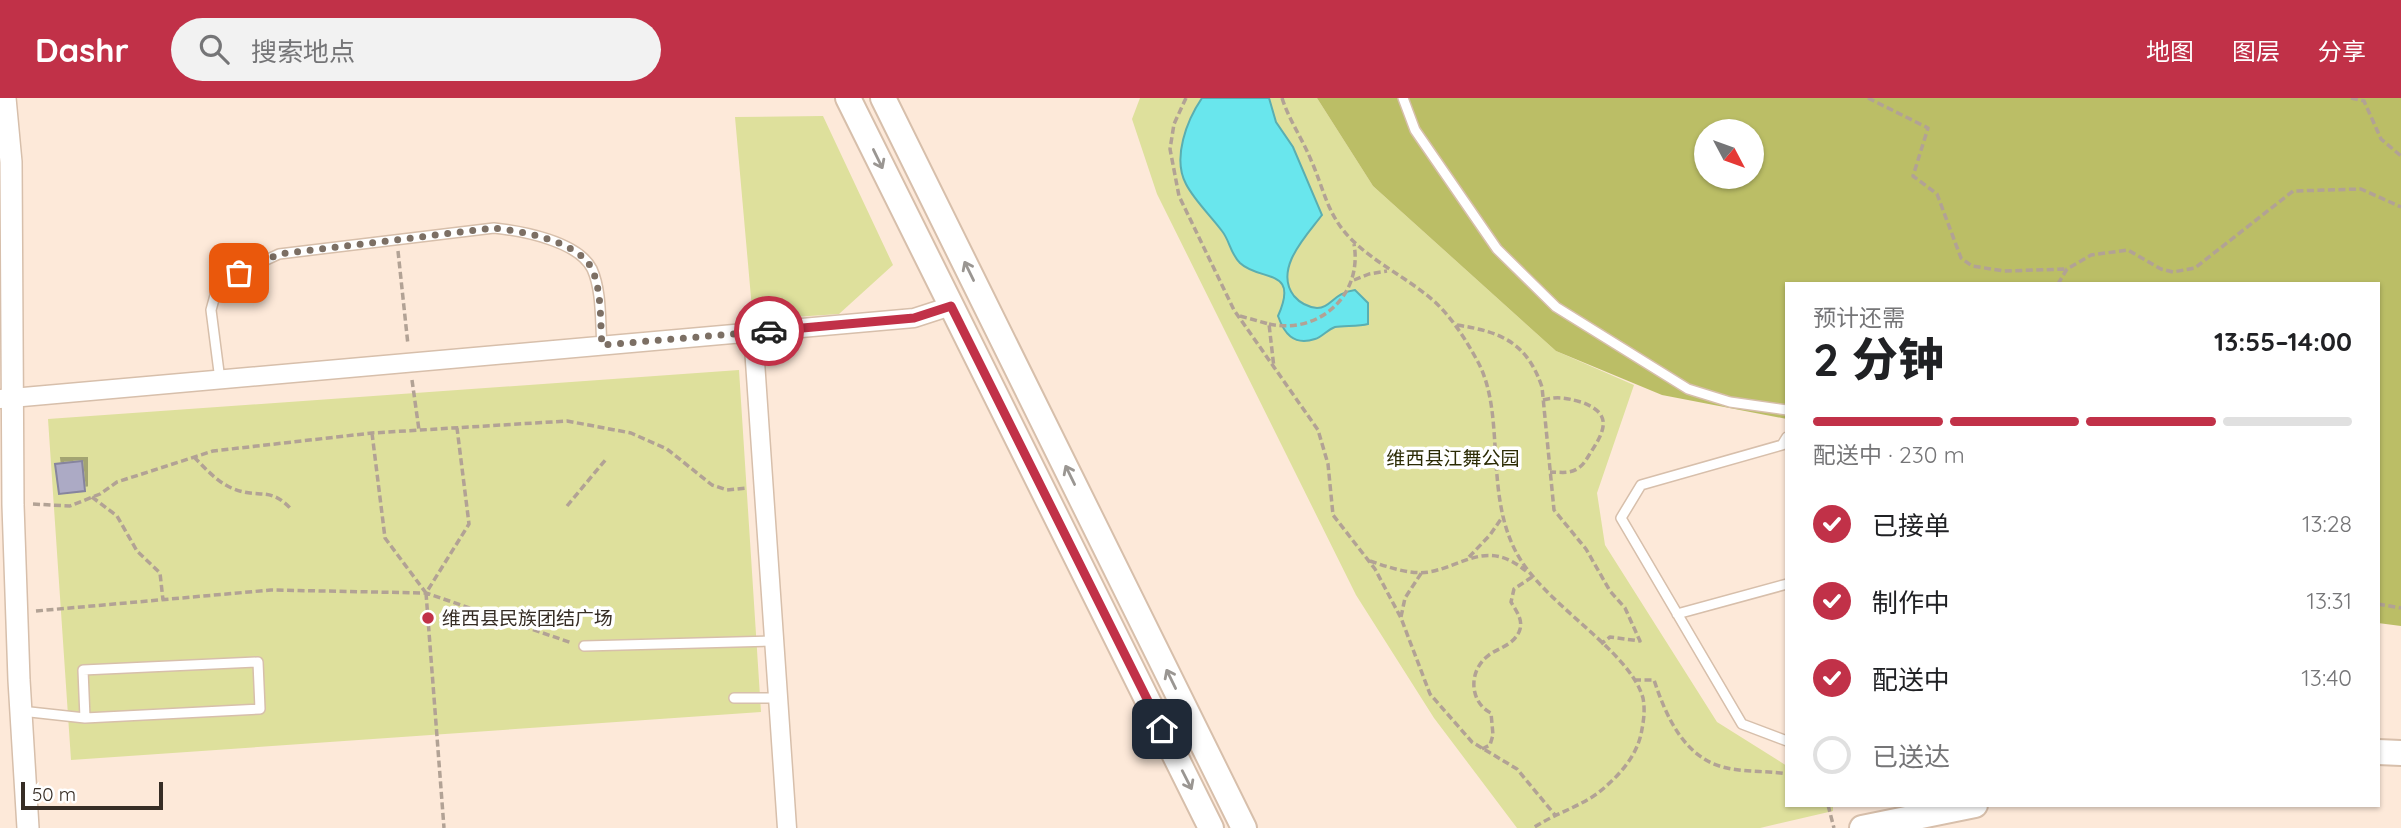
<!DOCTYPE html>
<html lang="zh">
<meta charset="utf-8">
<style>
:root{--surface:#fff;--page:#f2f2f2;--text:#202124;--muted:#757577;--line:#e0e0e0;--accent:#c13148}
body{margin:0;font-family:Quicksand,"Noto Sans SC",sans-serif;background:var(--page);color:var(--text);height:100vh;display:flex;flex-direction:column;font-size:26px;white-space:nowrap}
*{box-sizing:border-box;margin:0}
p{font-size:23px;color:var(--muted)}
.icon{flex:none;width:38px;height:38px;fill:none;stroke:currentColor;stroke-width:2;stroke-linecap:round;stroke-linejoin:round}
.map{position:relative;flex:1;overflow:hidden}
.details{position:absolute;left:1785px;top:184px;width:595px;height:525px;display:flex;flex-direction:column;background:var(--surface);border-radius:0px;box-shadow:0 2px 5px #0004}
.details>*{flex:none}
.needle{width:46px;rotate:131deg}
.fabs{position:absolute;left:1694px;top:21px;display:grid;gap:14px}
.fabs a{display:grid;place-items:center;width:70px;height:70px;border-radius:50%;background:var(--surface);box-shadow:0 2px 5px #0004;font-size:35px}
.scale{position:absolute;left:21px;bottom:18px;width:142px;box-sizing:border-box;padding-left:7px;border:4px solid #362d25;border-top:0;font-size:19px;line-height:24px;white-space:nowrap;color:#362d25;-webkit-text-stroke:5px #fff;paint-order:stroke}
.pin{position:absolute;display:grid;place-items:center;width:60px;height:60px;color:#fff;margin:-30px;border-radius:14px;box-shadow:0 4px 10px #0006}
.courier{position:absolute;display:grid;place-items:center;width:70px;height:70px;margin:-35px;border:5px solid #c13148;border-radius:50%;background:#fff;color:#222;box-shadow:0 2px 9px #0007}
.summary em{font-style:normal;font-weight:800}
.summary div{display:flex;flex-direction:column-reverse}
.summary{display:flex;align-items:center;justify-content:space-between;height:119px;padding:0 28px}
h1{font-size:46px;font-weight:800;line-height:52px}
.bar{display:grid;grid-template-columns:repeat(4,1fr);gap:10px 7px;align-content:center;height:84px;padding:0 28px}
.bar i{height:9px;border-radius:5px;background:var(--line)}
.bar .on{background:var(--accent)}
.bar p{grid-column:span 4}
ol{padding:0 28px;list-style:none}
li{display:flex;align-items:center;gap:21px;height:77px}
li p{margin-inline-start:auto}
li .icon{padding:7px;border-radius:50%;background:var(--accent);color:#fff;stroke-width:4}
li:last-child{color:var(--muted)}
li i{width:38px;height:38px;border:4px solid var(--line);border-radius:50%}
header{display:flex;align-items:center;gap:42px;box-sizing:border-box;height:98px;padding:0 35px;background:var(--accent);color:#fff}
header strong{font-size:33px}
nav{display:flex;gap:38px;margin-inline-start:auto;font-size:24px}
.search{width:490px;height:63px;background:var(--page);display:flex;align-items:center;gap:18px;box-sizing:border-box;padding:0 24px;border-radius:38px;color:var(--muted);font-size:26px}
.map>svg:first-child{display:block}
.green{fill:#dee09c}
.forest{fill:#bbbe66;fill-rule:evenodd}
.water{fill:#69e6ed;stroke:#5aaeb1;stroke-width:2}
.building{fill:#acaac5;stroke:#86849e;stroke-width:2;filter:url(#shadow)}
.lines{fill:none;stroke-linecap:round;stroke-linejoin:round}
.service-casing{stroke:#d7bfab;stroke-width:12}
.minor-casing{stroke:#d7bfab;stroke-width:21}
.tertiary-casing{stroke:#d7bfab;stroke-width:24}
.secondary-casing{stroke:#d7bfab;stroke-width:28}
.path{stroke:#b2a295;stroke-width:3.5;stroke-dasharray:7 3.5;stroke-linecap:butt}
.service{stroke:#fff;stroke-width:9}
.minor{stroke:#fff;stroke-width:18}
.tertiary{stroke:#fff;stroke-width:21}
.secondary{stroke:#fff;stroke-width:24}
.oneway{stroke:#9a9692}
.done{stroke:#7c6f64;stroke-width:7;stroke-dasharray:0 12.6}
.route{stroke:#c13148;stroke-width:9}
.poi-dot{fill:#c13148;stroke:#fff;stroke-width:2.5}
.labels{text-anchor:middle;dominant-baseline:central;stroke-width:7;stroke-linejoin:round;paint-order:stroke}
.park-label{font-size:19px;fill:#2b2b04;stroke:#fff}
.poi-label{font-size:19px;fill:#362d25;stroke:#fff;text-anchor:start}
</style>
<header>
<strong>Dashr</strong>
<div class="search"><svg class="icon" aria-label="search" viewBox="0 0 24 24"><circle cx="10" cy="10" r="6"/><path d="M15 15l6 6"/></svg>搜索地点</div>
<nav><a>地图</a><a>图层</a><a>分享</a></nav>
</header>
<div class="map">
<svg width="2401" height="730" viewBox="0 0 2401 730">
<defs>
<filter id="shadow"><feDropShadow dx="6" dy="-6" stdDeviation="0" flood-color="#0004"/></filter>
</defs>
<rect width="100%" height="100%" fill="#fde9d9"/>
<path class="green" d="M1140 0H1317L1373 88 1556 253 1634 287 1597 395 1605 447 1717 624 1787 668V707H1833V713L1760 730H1517L1434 620 1356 497 1157 96 1132 21Z
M823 18 893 167 839 216 753 222 735 19Z
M739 272 761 614 71 662 48 321Z"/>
<path class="forest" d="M1317 0H2401V528L2378 525V186H1787V321L1662 297 1556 253 1373 88ZM1706 33H1752V79H1706Z"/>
<path class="water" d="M1202 0H1269L1276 24 1293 49 1322 117C1307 137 1273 171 1294 198 1300 205 1308 209 1317 210 1331 210 1333 195 1355 192L1368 205V226C1358 229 1343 227 1335 229 1327 232 1322 239 1315 241 1293 248 1284 235 1278 218 1300 169 1260 184 1240 165 1230 155 1230 143 1222 133 1211 118 1194 102 1186 86 1172 60 1187 22 1202 0Z"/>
<path class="building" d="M82 363 85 393 59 396 55 366Z"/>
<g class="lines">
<defs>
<path id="service" d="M1403 0 1415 32 1497 151 1556 209 1688 291 1730 304 1787 312
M220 282 211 212 217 190 225 181 279 156 494 130C522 133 578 143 592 171 602 193 600 224 602 247
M1787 339 1782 347 1641 387 1621 420 1742 626 1787 643
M1677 516 1787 486
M584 548 774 543
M258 564 260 611 85 620 83 572Z
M734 600H778
M21 613 85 620"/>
<path id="minor" d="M753 234 787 730
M0 301 914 220 951 208"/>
<path id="tertiary" d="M5 0 11 64 13 407 19 582 28 730"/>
<path id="secondary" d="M848 0 1211 730
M883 0 1244 730
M2378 654 2401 655
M1862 730 1975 707"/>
</defs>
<use href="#service" class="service-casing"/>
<use href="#minor" class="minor-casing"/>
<use href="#tertiary" class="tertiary-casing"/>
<use href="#secondary" class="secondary-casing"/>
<path class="path" d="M1186 0 1174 26 1170 51 1179 98 1234 212 1318 332 1328 366 1333 417 1375 471 1401 520 1430 596 1472 644 1517 671 1555 717
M1282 0C1289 22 1302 40 1311 62 1324 91 1327 117 1351 141 1376 166 1408 180 1435 204 1453 221 1466 242 1478 264 1506 317 1484 393 1516 454 1544 507 1629 551 1643 600 1645 611 1644 621 1642 631 1638 658 1618 679 1598 695 1577 710 1554 716 1533 730
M1868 0 1928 30 1913 78 1937 96 1961 160 1972 168 2004 173 2067 171
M2351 0 2364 3 2381 41 2401 58
M398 153 408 247
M1354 182 1369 176 1387 173
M2058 186 2067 171 2091 157 2128 152 2161 171 2173 174 2195 170 2293 93 2361 91 2401 109
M1240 218 1269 226 1274 270
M1269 226C1319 237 1363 197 1354 146
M1457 227C1502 234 1527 245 1542 289L1554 412 1586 451 1610 493 1625 510 1640 543 1610 539 1601 546
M412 282 419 332
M1543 302C1558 298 1566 300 1581 304 1612 315 1606 331 1591 354 1587 360 1584 367 1577 371 1569 376 1560 374 1550 374
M372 335 385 440 426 495 469 426 457 330
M194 359C206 371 218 385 234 391 259 401 270 388 291 411
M92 399 117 418 137 453 160 475 163 502
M33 406 70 408 100 396 117 384 213 353 372 335 567 323 631 335 667 351 712 387 727 392 747 390
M567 408 607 360
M1469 459 1490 437 1503 418
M1370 463C1388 469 1410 477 1429 474 1466 467 1487 441 1526 473
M426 495 444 730
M2378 506 2401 510
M36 513 271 492 426 495 572 545
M1401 519 1405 500 1422 474
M1634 582H1654C1667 621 1686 664 1732 671 1750 674 1769 673 1787 676
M1482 651 1490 647 1493 637 1491 615C1469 604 1468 572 1489 557 1500 549 1512 548 1519 534 1524 523 1517 514 1511 504L1514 491 1532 479
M1828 707 1834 730"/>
<use href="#service" class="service"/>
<use href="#minor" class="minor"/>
<use href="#tertiary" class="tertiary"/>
<use href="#secondary" class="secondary"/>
</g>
<defs><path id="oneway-shaft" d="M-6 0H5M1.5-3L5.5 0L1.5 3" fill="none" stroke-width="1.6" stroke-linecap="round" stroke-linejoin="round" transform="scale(1.75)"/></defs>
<g class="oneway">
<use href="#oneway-shaft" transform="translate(878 61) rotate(64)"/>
<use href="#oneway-shaft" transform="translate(969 173) rotate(-116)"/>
<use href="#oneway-shaft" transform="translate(1070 377) rotate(-116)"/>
<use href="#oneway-shaft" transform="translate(1171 581) rotate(-116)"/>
<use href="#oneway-shaft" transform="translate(1187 682) rotate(63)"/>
</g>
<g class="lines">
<path class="done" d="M239 175 279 156 494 130C522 133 578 143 592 171 602 193 600 224 602 247L769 233"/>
<path class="route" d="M769 233 914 220 951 208 1162 631"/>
</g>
<circle class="poi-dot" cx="428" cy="520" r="7"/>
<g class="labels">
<g class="park-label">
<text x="1453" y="360">维西县江舞公园</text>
</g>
<g class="poi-label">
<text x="442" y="520">维西县民族团结广场</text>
</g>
</g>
</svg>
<div class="fabs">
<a><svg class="needle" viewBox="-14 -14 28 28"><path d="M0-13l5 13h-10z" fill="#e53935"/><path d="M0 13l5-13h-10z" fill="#757577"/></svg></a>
</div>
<div class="scale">50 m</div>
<div class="pin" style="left:239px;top:175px;background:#ea580c"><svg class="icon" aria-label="bag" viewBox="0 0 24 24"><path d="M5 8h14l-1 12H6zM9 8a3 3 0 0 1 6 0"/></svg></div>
<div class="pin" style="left:1162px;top:631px;background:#1f2937"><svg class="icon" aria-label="home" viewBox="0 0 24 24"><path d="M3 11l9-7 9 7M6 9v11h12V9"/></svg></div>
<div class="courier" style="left:769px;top:233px"><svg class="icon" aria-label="car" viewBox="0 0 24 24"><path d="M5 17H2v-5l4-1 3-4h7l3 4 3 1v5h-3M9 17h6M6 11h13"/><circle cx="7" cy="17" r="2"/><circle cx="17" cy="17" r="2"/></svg></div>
<section class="details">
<div class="summary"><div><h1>2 分钟</h1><p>预计还需</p></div><em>13:55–14:00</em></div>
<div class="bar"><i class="on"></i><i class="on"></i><i class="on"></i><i></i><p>配送中 · 230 m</p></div>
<ol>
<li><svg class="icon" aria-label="check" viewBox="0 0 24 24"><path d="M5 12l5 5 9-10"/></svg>已接单<p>13:28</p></li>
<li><svg class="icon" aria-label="check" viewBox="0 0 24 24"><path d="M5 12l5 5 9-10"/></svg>制作中<p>13:31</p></li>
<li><svg class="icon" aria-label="check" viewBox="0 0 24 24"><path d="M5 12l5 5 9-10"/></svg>配送中<p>13:40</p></li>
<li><i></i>已送达</li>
</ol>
</section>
</div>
